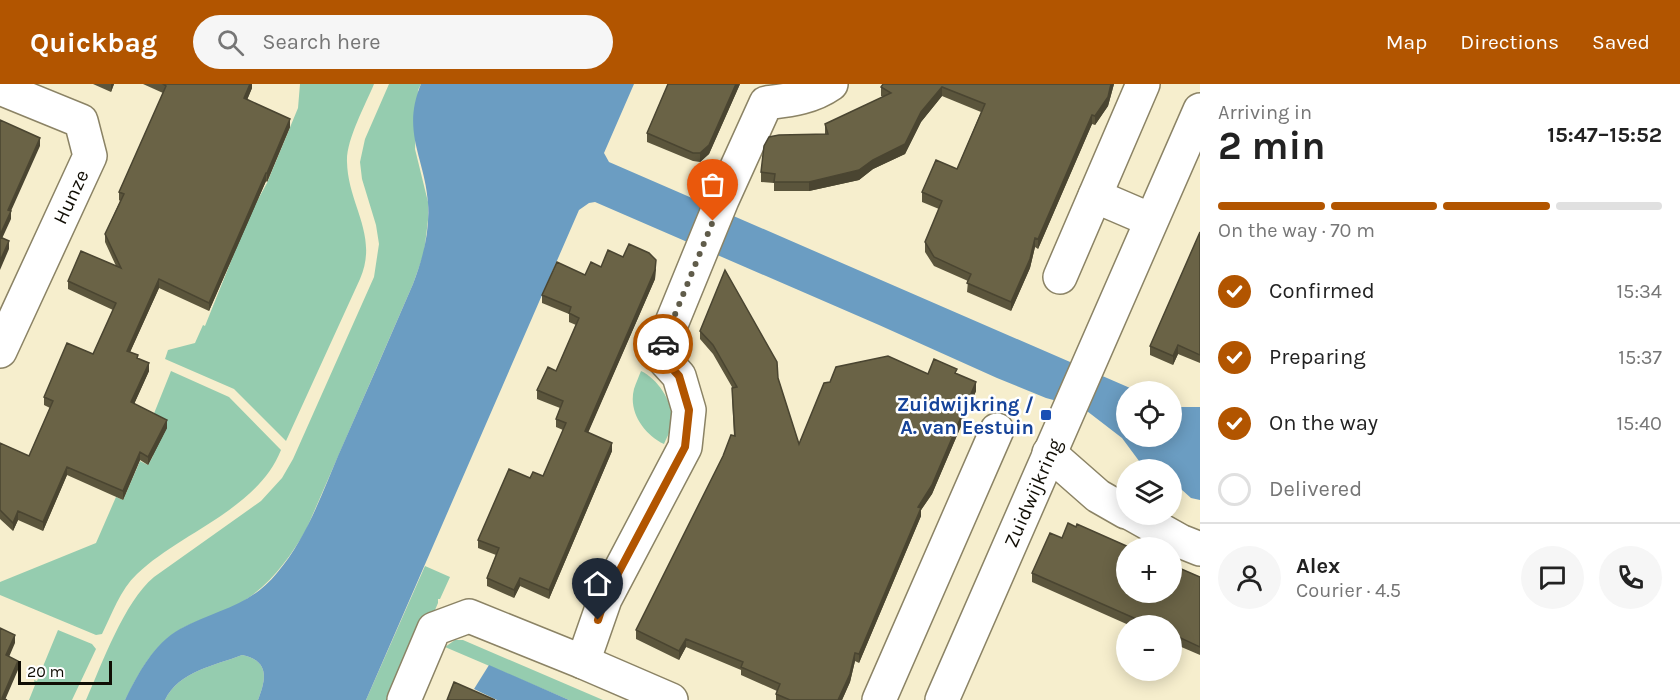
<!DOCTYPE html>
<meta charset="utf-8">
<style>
:root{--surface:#fff;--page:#f6f6f6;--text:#222;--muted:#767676;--line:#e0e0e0;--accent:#b25500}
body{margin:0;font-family:Karla,sans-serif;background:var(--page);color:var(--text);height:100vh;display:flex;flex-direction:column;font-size:22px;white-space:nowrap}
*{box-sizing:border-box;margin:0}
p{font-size:20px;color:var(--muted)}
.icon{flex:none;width:33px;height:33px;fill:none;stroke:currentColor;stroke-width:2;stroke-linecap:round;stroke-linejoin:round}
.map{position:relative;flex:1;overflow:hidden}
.panel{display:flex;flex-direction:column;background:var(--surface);width:480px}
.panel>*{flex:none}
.fabs{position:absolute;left:1116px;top:297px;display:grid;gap:12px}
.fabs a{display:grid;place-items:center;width:66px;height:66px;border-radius:50%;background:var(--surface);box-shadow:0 3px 15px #0003;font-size:30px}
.scale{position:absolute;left:18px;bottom:15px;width:94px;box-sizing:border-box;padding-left:6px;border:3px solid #100d04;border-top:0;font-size:16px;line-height:21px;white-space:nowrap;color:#100d04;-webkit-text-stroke:4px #fff;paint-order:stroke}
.pin{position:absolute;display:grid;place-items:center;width:51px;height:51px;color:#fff;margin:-62px -26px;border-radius:50% 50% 50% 0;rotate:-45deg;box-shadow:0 0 6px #0007}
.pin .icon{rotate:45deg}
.courier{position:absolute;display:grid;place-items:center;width:60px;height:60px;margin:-30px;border:4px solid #b25500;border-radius:50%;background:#fff;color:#222;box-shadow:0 2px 8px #0007}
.overview em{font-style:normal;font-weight:700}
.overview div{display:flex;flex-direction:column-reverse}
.overview{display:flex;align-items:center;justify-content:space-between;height:102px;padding:0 18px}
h1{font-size:39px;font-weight:700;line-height:45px}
.bar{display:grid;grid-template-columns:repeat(4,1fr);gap:9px 6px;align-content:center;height:72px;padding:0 18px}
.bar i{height:8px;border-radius:4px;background:var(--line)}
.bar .active{background:var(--accent)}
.bar p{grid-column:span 4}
.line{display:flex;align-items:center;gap:15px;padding:0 18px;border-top:2px solid var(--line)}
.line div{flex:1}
.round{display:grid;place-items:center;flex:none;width:63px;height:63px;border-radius:32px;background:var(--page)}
ol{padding:0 18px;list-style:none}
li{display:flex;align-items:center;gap:18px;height:66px}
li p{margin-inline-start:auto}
li .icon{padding:6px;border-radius:50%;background:var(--accent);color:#fff;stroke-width:4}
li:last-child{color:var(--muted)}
li i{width:33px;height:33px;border:3px solid var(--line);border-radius:50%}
header{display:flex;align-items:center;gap:36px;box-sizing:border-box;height:84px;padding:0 30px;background:var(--accent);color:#fff}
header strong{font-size:28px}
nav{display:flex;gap:33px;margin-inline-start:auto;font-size:21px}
.search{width:420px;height:54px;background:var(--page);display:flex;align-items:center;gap:15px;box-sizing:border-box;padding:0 21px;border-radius:33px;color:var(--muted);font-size:22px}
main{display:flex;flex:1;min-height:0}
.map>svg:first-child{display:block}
.green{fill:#95ccaf}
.water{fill:#6b9dc2}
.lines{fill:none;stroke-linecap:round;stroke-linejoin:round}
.minor-casing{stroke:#8b8365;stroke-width:36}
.minor{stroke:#fff;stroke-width:33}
.wall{fill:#5b553c}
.shaded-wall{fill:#4a4531}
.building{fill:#6a6346;stroke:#4a4531;stroke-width:1.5}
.done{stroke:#605c4a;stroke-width:6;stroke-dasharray:0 10.8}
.route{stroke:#b25500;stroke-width:8}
.transit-dot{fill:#1a4fb4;stroke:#fff;stroke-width:2}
.labels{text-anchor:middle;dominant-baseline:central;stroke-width:5;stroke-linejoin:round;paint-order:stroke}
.street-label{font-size:20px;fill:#100d04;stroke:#fff}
.transit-label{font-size:20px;font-weight:bold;fill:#164399;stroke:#fff;text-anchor:end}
</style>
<header>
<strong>Quickbag</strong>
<div class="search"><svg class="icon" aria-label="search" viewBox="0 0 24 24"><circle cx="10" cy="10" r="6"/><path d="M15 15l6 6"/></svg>Search here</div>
<nav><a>Map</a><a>Directions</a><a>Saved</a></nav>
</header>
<main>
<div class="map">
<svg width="1200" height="616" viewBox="0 0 1200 616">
<rect width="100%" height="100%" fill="#f6eecd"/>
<path class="green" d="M300 0H374C365 22 346 56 347 78 348 121 379 151 360 195L286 357 234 305 165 275 168 266 195 259 203 241 205 242 250 130 267 99 298 24Z
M389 0H421L418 6 415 65 428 118V136L424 169 413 200 306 446C286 480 264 509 227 526 208 534 186 539 169 553 148 570 137 593 125 616H86C102 580 124 518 154 493L261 417 282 394 293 375 374 193 379 160 376 141 362 95 360 78 365 55Z
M171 287 229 313 281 366C257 426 181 448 137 490 120 506 112 530 102 550L96 551 0 511V498L96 459 116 413 123 416 140 377 148 381 153 372V332Z
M641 287C658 295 673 318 672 337 672 345 667 353 664 360 644 350 628 328 634 305 636 299 639 292 641 287Z
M425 482 450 493 440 515H438V519L415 573 402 578 386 616H366Z
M58 546 92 560 96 565 72 616H29L35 601 34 596 37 597Z
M455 556H463L603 616H569L445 563Z
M242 571C270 577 266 595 258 616H165C179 587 214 582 242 571Z"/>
<path class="water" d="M421 0H634L604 69 609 78 1137 307 1126 308V352H1172V323H1200V416L1191 414 1172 397V386L1145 385 1122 354 1083 324 1046 314 997 294 879 241 595 118 589 119 579 126 366 616H258C266 595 270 577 242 571 214 582 179 587 165 616H125C138 590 153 560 180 545 217 525 248 524 277 489 306 455 321 412 338 372 363 315 388 258 413 200 423 174 430 147 428 119 425 74 401 48 421 0Z
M489 581 569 616H497L474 605Z"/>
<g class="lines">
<defs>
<g id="minor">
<path d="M0 4 81 37 90 72 0 267"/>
<path d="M1095 112 1151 136"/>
<path d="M1060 193 1143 0"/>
<path d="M1049 369 1098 412 1126 428"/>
<path d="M1132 430 1180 457 1200 465"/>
<path d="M583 578 605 515 685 363 689 326 679 292 659 270 722 116 766 19C789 16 811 14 831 0"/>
<path d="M404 616 434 545 469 532 583 578 671 616"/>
<path d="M879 616 997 346"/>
<path id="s1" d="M942 616 1200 26"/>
</g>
</defs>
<use href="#minor" class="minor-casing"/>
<use href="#minor" class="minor"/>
</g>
<path class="wall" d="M93 0H114L111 8Z
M143 0H252V4L247 16 290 43 267 98 266 97 209 227 159 204 130 268 138 274 149 287 134 320 167 344 148 381 140 376 123 416 67 391 43 447 18 436 13 447 0 435V359L29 372 50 324 44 321V313L93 270 113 226 68 205V197L116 182 105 158V150L120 117 119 116V108L163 9Z
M668 0H740L709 70 700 78 693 77 647 58V49Z
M883 0H1114L1108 22 1095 41 1092 40 1038 165 1035 163 1030 184 1011 227 967 208 968 197 934 182 925 168V158L939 125 922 118V108L957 85 981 28 942 12 921 38 905 70 873 85 859 96 809 107H774V99L761 98V88L825 50V40L883 13 881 12V3Z
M1200 148V279L1178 270 1173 281 1150 271V262Z
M601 183 656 185 655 195 588 348 612 367 549 515 520 502 514 514 487 502V494L496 471 478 464V456L530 394 543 392 563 346 556 343V335L560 324 537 315V306L556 287 576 241 569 238V230L542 219V211Z
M700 247 778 294 799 360 928 290H957L976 307 932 410 921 426V432L859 579 855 577 850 598 842 616H776V610L777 607 741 591V586L686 563 679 576 636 555V546L734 352 732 312V303L713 270 700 255Z
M1062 454 1200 493V571L1172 559V542H1131L1032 498V489Z"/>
<path class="shaded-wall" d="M111 0H114L111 8Z
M250 0H252V4L244 23V14Z
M736 0H740L709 70 700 78V69Z
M1111 0H1114L1108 22 1095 41V32Z
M942 3V12L921 38 905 70 873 85 859 96 809 107V98L921 28Z
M1092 31V40L1038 165V155Z
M290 35V43L267 98V89Z
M40 54V62L11 127V135L0 159V151L8 126Z
M266 89V97L209 227V219Z
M1035 154V163L1030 184 1011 227V218Z
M9 157V165L0 186V177Z
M656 176 655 195 585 356V347Z
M159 195V204L127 275V267Z
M1178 261V270L1173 281V272Z
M149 279V287L131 327V318Z
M976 298V307L932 410 921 426V432L859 579V570L918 423Z
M167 336V344L148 381V373Z
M612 359V367L549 515V506Z
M140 368V376L123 416V407Z
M67 383V391L43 447V438Z
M18 427V436L13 447V439Z
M520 494V502L514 514V506Z
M15 551V559L6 580V571Z
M686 555V563L679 576V567Z
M855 569V577L850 598 842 616H838Z
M18 577V586L5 616 2 614Z"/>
<path class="building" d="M163 0H250L244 14 290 35 267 89H266L209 219 159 195 127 267 138 271 137 274 149 279 131 318 167 336 148 373 140 368 123 407 67 383 43 438 18 427 13 439 0 426V359L29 372 53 317 44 313 67 259 93 270 116 219 68 197 81 167 121 184 105 150 124 110 119 108 166 2Z
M668 0H736L709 61 700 69H693L647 49Z
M883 0H1111L1108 13 1095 32 1092 31 1038 155 1035 154 1030 175 1011 218 967 199 971 190 934 173 925 158 942 117 922 108 936 76 957 85 985 20 942 3 921 28 905 60 873 76 859 86 809 98H774L775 90 761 88 764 62 769 53 779 51 828 50 825 40 891 9 881 3Z
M0 36 40 54 8 126 11 127 0 151Z
M1200 148V271L1178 261 1173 272 1150 262Z
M0 153 9 157 0 177Z
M629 160 649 169 656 176 655 186 585 347 612 359 549 506 520 494 514 506 487 494 499 464 478 456 509 385 530 394 533 388 543 392 566 339 556 335 563 317 537 306 548 283 556 287 579 234 569 229 571 223 542 211 557 178 585 191 591 178 601 183 608 166 623 173Z
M725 186 777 278 778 294 799 360 824 299 830 298 836 283 888 272 928 290 934 275 957 285 955 289 976 298 932 401 918 423 921 424 859 570 855 569 850 590 838 616H790L776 610 780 600 741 583 743 578 686 555 679 567 636 546 723 372 731 351 735 352 732 304 737 303 713 261 700 247Z
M1068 439 1076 443 1077 440 1131 464H1126V508H1172V481L1200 493V563L1172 550V542H1152L1032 489 1050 449 1062 454Z
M0 544 15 551 6 571 18 577 2 614 7 616H0Z
M454 598 495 616H447Z"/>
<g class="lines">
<path class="done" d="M663 260 713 137"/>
<path class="route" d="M598 536 605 514 685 363 689 326 679 292 659 270 663 260"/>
</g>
<rect class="transit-dot" x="1040" y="325" width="12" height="12" rx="3"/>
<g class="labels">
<g class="street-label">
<text transform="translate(71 113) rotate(-65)">Hunze</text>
<text stroke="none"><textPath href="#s1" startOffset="226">Zuidwijkring</textPath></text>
</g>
<g class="transit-label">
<text x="1034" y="320">Zuidwijkring /<tspan x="1034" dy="23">A. van Eestuin</tspan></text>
</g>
</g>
</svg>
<div class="fabs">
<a><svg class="icon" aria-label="locate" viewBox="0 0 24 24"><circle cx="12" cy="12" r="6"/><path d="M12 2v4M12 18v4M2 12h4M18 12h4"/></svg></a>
<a><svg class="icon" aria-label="layers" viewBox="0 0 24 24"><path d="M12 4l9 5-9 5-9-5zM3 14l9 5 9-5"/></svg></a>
<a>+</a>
<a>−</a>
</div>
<div class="scale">20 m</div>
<div class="pin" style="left:713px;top:137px;background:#ea580c"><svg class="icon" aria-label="bag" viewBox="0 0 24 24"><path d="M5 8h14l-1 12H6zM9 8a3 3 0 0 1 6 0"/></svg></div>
<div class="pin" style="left:598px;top:536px;background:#1f2937"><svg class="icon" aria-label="home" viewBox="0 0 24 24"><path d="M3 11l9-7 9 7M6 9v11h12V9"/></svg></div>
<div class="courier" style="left:663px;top:260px"><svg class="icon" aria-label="car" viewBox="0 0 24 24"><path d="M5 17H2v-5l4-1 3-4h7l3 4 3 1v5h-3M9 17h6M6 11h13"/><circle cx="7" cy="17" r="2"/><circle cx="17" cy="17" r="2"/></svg></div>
</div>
<section class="panel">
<div class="overview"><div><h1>2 min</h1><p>Arriving in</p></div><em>15:47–15:52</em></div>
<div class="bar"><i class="active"></i><i class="active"></i><i class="active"></i><i></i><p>On the way · 70 m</p></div>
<ol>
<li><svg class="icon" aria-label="check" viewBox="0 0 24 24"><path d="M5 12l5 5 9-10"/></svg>Confirmed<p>15:34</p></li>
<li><svg class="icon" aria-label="check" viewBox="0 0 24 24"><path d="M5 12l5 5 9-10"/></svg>Preparing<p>15:37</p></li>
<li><svg class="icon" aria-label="check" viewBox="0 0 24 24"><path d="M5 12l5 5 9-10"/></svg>On the way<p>15:40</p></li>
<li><i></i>Delivered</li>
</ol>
<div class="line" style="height:108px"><a class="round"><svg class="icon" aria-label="person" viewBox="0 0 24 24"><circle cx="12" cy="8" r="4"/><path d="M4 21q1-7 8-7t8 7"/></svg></a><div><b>Alex</b><p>Courier · 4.5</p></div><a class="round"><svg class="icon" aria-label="chat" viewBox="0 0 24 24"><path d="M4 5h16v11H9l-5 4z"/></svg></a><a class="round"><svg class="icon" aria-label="phone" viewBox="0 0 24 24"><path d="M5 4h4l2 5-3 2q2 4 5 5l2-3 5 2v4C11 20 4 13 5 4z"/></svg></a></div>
</section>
</main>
